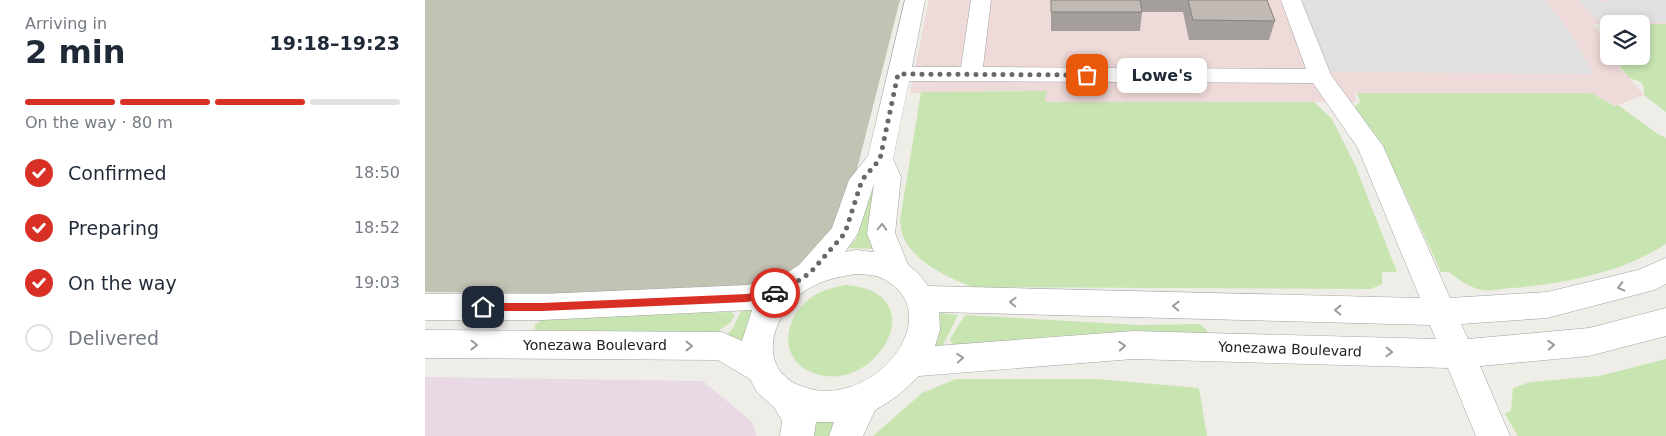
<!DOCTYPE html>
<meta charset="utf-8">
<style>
:root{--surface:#fff;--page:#f2f2f3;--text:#1f2937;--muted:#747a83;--line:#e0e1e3;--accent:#d93025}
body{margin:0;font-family:"DejaVu Sans",sans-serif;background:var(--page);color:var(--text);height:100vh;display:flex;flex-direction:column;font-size:19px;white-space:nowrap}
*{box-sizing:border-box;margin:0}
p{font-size:16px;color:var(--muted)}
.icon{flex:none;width:28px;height:28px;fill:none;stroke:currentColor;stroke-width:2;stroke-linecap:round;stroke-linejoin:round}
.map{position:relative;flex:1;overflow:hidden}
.sheet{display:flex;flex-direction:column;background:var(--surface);width:425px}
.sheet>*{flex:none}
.controls{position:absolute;left:1175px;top:15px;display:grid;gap:10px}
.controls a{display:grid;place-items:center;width:50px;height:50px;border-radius:8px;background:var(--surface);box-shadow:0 2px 8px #0003;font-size:25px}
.pin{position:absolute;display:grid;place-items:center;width:42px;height:42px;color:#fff;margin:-21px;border-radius:10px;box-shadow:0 2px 8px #0006}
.courier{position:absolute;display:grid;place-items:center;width:50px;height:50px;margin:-25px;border:4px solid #d93025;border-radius:50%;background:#fff;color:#222;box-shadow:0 1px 6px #0007}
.bubble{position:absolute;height:35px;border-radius:8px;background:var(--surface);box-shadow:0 2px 8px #0003;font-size:16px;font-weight:800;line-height:35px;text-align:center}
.headline em{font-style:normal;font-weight:800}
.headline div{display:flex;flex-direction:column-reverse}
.headline{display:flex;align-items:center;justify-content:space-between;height:85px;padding:0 25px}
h1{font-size:32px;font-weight:800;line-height:38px}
.bar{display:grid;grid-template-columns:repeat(4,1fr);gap:8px 5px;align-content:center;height:60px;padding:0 25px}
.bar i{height:6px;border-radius:4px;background:var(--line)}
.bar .on{background:var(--accent)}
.bar p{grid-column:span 4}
ol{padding:0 25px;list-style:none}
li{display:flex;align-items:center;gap:15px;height:55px}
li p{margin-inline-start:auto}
li .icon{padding:5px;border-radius:50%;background:var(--accent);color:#fff;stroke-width:4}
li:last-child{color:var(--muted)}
li i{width:28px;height:28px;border:2px solid var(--line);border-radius:50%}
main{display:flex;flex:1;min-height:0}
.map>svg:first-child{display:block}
.commercial{fill:#eedad8}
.industrial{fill:#e8d9e4}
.construction{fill:#c2c3b3}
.grass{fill:#c8e5b1}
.parking{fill:#e0e0e0}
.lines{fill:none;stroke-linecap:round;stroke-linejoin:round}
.minor-casing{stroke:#a1a1a1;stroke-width:1}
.minor{fill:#fff;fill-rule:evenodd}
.wall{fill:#a59f9b}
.building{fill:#c0b9b4;stroke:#86827e}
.oneway{stroke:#9b9b9b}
.route{fill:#d93025}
.done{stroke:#686866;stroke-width:5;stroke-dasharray:0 9}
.labels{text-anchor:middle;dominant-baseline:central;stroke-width:4.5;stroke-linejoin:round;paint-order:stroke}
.street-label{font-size:14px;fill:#202020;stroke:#fff}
</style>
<main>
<section class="sheet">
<div class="headline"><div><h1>2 min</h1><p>Arriving in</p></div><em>19:18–19:23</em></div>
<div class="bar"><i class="on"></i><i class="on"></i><i class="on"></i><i></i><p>On the way · 80 m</p></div>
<ol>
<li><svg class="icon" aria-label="check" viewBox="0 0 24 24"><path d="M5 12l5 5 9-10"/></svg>Confirmed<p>18:50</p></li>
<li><svg class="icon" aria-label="check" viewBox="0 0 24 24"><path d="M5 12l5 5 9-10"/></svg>Preparing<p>18:52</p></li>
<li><svg class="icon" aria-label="check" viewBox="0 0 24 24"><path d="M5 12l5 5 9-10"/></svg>On the way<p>19:03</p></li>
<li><i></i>Delivered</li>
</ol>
</section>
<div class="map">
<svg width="1241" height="436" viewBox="0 0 1241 436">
<rect width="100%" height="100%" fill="#efede7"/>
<path class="commercial" d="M504 0H1241V24H1169L1184 50V56H1187L1192 64 1219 95 1190 106 1166 93H930L931 102H620L621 91 485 93Z"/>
<path class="industrial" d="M0 377 278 381 328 423 331 436H0Z"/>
<path class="construction" d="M0 0H475L417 228 389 257 351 280 314 295 0 292Z"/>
<path class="grass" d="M1216 24H1241V112L1219 95V88L1216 82 1204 78 1187 56H1216Z
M622 91 620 102H889L907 119 930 165 972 272H957V284L946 289 548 287C525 279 487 261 478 236 476 231 476 225 475 220L496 92Z
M932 93H1166L1190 106 1193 105 1233 134 1241 138V244C1196 273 1141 283 1088 288 1078 288 1066 292 1057 290 1045 288 1033 279 1024 272H1016L974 181 929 107 935 102Z
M446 185H452L444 238 449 249 422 248 431 239Z
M422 285C512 293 450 397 388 373 350 358 360 313 390 295 400 289 411 287 422 285Z
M317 309 330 310 318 345 300 337 308 328Z
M306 312 310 315 306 322 296 329 285 343 113 336 109 326 119 318Z
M514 313 533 315 519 343V349H508Z
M540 315 713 325 774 324 782 330V337L528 346 525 339Z
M1241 359V436H1093L1080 414 1086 410 1088 388 1105 382 1174 376Z
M531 379H672L774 388 782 436H448L497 393Z
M415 419 406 436H382V420Z"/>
<path class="parking" d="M869 0H1119L1146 33 1168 74 907 72 902 70Z
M1153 0H1174L1179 2H1183L1182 0H1241V22H1174Z"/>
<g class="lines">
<defs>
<path id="minor" d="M480 0H500L487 67H536L546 0H566L558 67 881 69 856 0H876L906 75 958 146 1025 298 1122 292 1213 270 1241 258V284L1229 290 1122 318 1036 324 1043 339 1164 328 1241 308V336L1164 356 1055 366 1085 436H1051L1023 368 708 359 494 376C480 390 467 401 450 410L438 436H404L409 422H391L389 436H355L357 421 349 407 332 392 325 379 293 360 0 358V330L297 332 317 341 327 310 117 320H0V294H117L322 285 350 280 374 265 407 228 424 180 443 156ZM484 81 888 83 933 148 995 298 503 286 493 273 483 265 470 233 476 177 468 159ZM449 184 442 233 449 252 431 250 420 252 433 233ZM431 274C438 275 447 274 454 277 531 310 445 419 371 384 331 364 349 313 378 292 394 281 411 277 431 274ZM514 312 1005 325 1011 339 708 331 510 346 515 330Z"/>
</defs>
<use href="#minor" class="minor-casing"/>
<use href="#minor" class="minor"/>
</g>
<path class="wall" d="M626 0H842L850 21 844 40H764L758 12H717L715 31H626Z"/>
<path class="building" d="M626 0H715L717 12H626Z
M763 0H842L850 21 768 20Z"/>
<defs><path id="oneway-chevron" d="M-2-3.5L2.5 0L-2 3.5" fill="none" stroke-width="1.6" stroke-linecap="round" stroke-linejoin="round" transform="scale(1.25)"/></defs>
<g class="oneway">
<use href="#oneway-chevron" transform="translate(457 227) rotate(-88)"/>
<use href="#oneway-chevron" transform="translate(1196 287) rotate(166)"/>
<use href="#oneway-chevron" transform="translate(588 302) rotate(-178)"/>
<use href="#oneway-chevron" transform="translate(751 306) rotate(-179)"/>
<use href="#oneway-chevron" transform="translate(913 310) rotate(-179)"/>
<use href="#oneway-chevron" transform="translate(49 345)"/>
<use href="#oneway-chevron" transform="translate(1126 345) rotate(-5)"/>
<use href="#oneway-chevron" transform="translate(264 346)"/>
<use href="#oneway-chevron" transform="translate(697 346) rotate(-4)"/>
<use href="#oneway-chevron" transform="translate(964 352) rotate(2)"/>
<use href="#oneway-chevron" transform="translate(535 358) rotate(-4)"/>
</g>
<path class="route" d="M350 289 353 290V295L322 302 117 311H58L54 307 58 303H117L322 294Z"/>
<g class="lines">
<path class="done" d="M350 293 358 291 385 273 420 233 437 180 455 159 473 74 662 75"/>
</g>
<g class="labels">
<g class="street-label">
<text x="170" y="345">Yonezawa Boulevard</text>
<text transform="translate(865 349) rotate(2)">Yonezawa Boulevard</text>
</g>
</g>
</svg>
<div class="controls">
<a><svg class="icon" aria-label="layers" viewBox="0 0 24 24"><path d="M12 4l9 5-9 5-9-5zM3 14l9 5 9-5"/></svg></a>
</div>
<div class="pin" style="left:662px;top:75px;background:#ea580c"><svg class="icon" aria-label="bag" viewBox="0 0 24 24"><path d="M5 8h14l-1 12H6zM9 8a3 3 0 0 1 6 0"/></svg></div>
<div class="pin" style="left:58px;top:307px;background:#1f2937"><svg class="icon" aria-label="home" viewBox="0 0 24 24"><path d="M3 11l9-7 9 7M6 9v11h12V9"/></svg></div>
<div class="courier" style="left:350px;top:293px"><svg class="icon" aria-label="car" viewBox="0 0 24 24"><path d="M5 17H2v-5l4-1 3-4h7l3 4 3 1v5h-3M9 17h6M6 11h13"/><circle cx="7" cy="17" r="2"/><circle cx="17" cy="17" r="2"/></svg></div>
<div class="bubble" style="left:692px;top:58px;width:90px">Lowe's</div>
</div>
</main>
